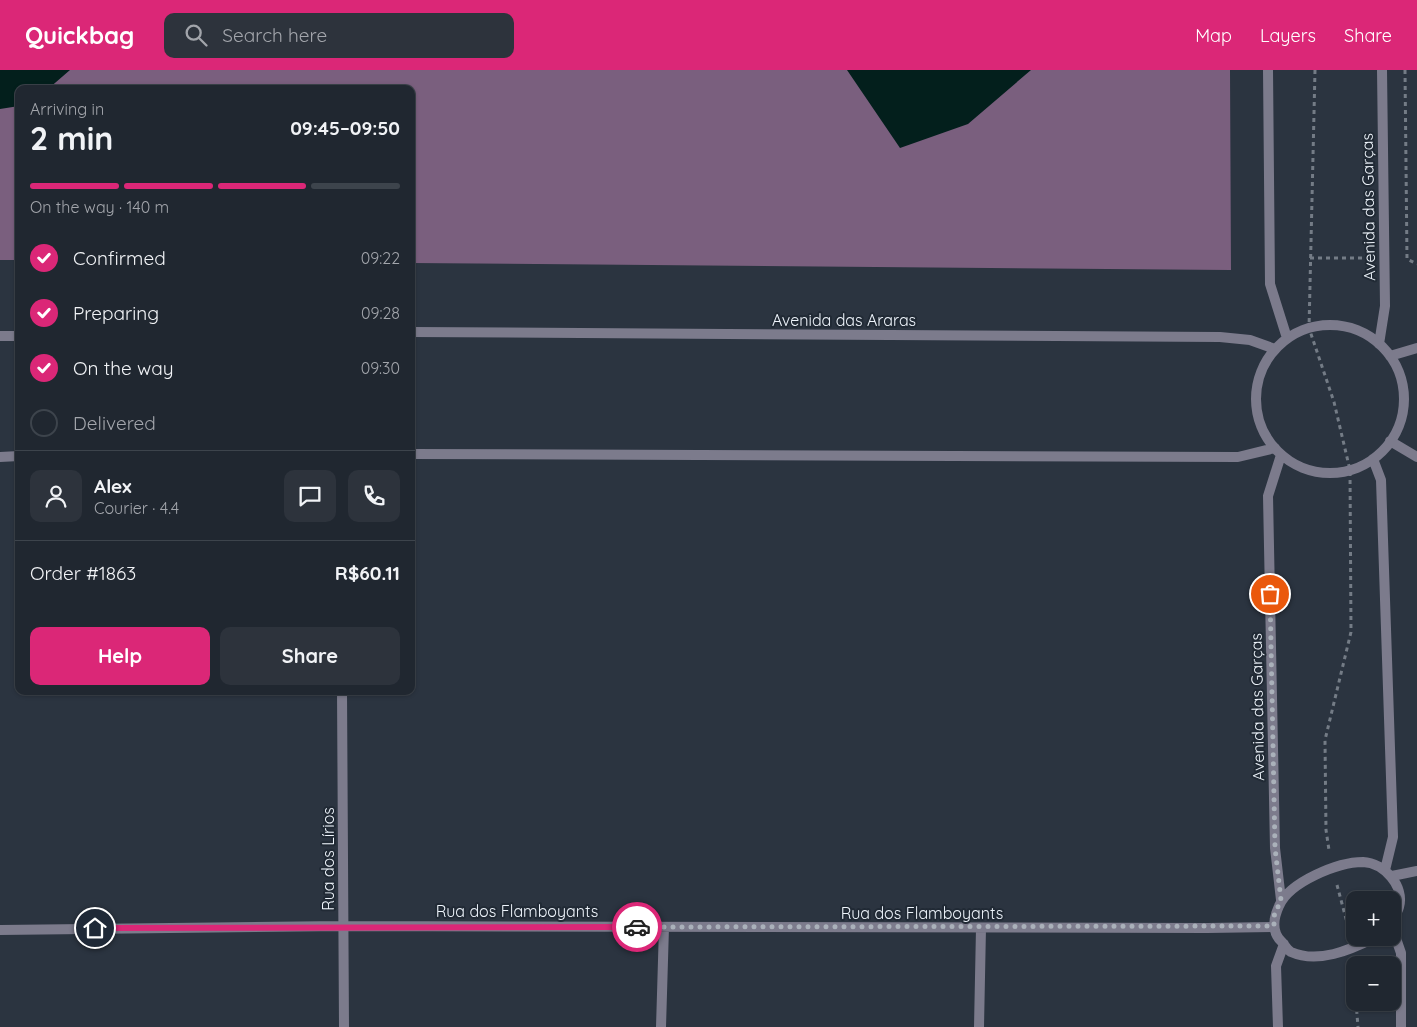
<!DOCTYPE html>
<meta charset="utf-8">
<style>
:root{--surface:#202730;--page:#2d333c;--text:#f1f3f6;--muted:#a2a5ab;--line:#3d444c;--accent:#db2777}
body{margin:0;font-family:Quicksand,sans-serif;background:var(--page);color:var(--text);height:100vh;display:flex;flex-direction:column;font-size:19px;white-space:nowrap}
*{box-sizing:border-box;margin:0}
p{font-size:16px;color:var(--muted)}
.icon{flex:none;width:28px;height:28px;fill:none;stroke:currentColor;stroke-width:2;stroke-linecap:round;stroke-linejoin:round}
.map{position:relative;flex:1;overflow:hidden}
.sheet{position:absolute;left:15px;top:15px;width:400px;height:610px;display:flex;flex-direction:column;background:var(--surface);border-radius:10px;box-shadow:0 1px 4px #0004,0 0 0 1px var(--line)}
.sheet>*{flex:none}
.buttons{position:absolute;left:1346px;top:821px;display:grid;gap:10px}
.buttons a{display:grid;place-items:center;width:55px;height:55px;border-radius:10px;background:var(--surface);box-shadow:0 1px 4px #0004,0 0 0 1px var(--line);font-size:25px}
.pin{position:absolute;display:grid;place-items:center;width:42px;height:42px;color:#fff;margin:-21px;border:2px solid #fff;border-radius:50%;box-shadow:0 1px 5px #0007}
.courier{position:absolute;display:grid;place-items:center;width:50px;height:50px;margin:-25px;border:4px solid #db2777;border-radius:50%;background:#fff;color:#222;box-shadow:0 1px 6px #0007}
.head em{font-style:normal;font-weight:800}
.head div{display:flex;flex-direction:column-reverse}
.head{display:flex;align-items:center;justify-content:space-between;height:85px;padding:0 15px}
h1{font-size:32px;font-weight:800;line-height:38px}
.bar{display:grid;grid-template-columns:repeat(4,1fr);gap:8px 5px;align-content:center;height:60px;padding:0 15px}
.bar i{height:6px;border-radius:4px;background:var(--line)}
.bar .active{background:var(--accent)}
.bar p{grid-column:span 4}
.line{display:flex;align-items:center;gap:12px;padding:0 15px;border-top:1px solid var(--line)}
.line div{flex:1}
.round{display:grid;place-items:center;flex:none;width:52px;height:52px;border-radius:10px;background:var(--page)}
ol{padding:0 15px;list-style:none}
li{display:flex;align-items:center;gap:15px;height:55px}
li p{margin-inline-start:auto}
li .icon{padding:5px;border-radius:50%;background:var(--accent);color:#fff;stroke-width:4}
li:last-child{color:var(--muted)}
li i{width:28px;height:28px;border:2px solid var(--line);border-radius:50%}
.action{display:flex;gap:10px;margin-top:auto;padding:10px 15px}
.action a{flex:1;height:58px;border-radius:10px;background:var(--accent);color:#fff;font-size:20px;font-weight:800;line-height:58px;text-align:center}
.action a+a{background:var(--page);color:var(--text)}
header{display:flex;align-items:center;gap:30px;box-sizing:border-box;height:70px;padding:0 25px;background:var(--accent);color:#fff}
header strong{font-size:24px}
nav{display:flex;gap:28px;margin-inline-start:auto;font-size:18px}
.search{width:350px;height:45px;background:var(--page);display:flex;align-items:center;gap:12px;box-sizing:border-box;padding:0 18px;border-radius:10px;color:var(--muted);font-size:19px}
.map>svg:first-child{display:block}
.forest{fill:#7a5f7e}
.water{fill:#031f1c}
.lines{fill:none;stroke-linecap:round;stroke-linejoin:round}
.path{stroke:#747c86;stroke-width:3;stroke-dasharray:4 4;stroke-linecap:butt}
.minor{stroke:#7c7b8c;stroke-width:10}
.tertiary{stroke:#7c7b8c;stroke-width:10}
.done{stroke:#aab1ba;stroke-width:5;stroke-dasharray:0 9}
.route{stroke:#db2777;stroke-width:6}
.labels{text-anchor:middle;dominant-baseline:central;stroke-width:4;stroke-linejoin:round;paint-order:stroke}
.street-label{font-size:16px;fill:#eef4fb;stroke:#212a35}
</style>
<header>
<strong>Quickbag</strong>
<div class="search"><svg class="icon" aria-label="search" viewBox="0 0 24 24"><circle cx="10" cy="10" r="6"/><path d="M15 15l6 6"/></svg>Search here</div>
<nav><a>Map</a><a>Layers</a><a>Share</a></nav>
</header>
<div class="map">
<svg width="1417" height="957" viewBox="0 0 1417 957">
<rect width="100%" height="100%" fill="#2b3440"/>
<path class="forest" d="M0 0H1230L1231 200 411 193V19H19V190H0Z"/>
<path class="water" d="M0 0H70L48 19H19V36L0 39Z
M847 0H1031L968 54 900 78Z"/>
<g class="lines">
<path class="path" d="M1315 0 1309 258 1334 332 1350 400 1351 562 1325 670 1326 760 1329 780
M1405 0 1407 189 1417 194
M1310 188H1366
M1337 815 1349 860
M1354 896 1355 912
M1356 932 1358 957"/>
<path class="minor" d="M342 621 344 957
M1392 806 1417 801
M0 860 343 856 1207 858 1274 857
M661 957 664 857
M979 957 981 858"/>
<path class="tertiary" d="M1268 0 1270 214 1287 268
M1256 329a74 74 0 1 1 148 0a74 74 0 1 1-148 0Z
M411 262 1220 267 1250 270 1275 279
M0 266H19
M1379 274 1385 236 1382 0
M1390 286 1417 278
M1390 371 1417 387
M411 384 1238 387 1275 378
M0 387 19 386
M1373 389 1381 410 1393 767 1385 800
M1281 830 1275 778 1268 426 1281 385
M1392 857 1401 883V957
M1374 868C1350 880 1318 894 1291 882 1287 880 1284 874 1281 871 1271 861 1274 847 1279 836 1289 812 1338 792 1363 792 1384 793 1405 816 1399 837 1398 841 1395 846 1392 851
M1278 957 1276 896 1284 874"/>
</g>
<g class="lines">
<path class="done" d="M637 857 1274 856V846L1281 830 1275 778 1270 524"/>
<path class="route" d="M95 858 637 857"/>
</g>
<g class="labels">
<g class="street-label">
<text transform="translate(1368 137) rotate(-91)">Avenida das Garças</text>
<text x="844" y="250">Avenida das Araras</text>
<text transform="translate(1257 637) rotate(-91)">Avenida das Garças</text>
<text transform="translate(328 789) rotate(-90)">Rua dos Lírios</text>
<text x="517" y="841">Rua dos Flamboyants</text>
<text x="922" y="843">Rua dos Flamboyants</text>
</g>
</g>
</svg>
<div class="buttons">
<a>+</a>
<a>−</a>
</div>
<div class="pin" style="left:1270px;top:524px;background:#ea580c"><svg class="icon" aria-label="bag" viewBox="0 0 24 24"><path d="M5 8h14l-1 12H6zM9 8a3 3 0 0 1 6 0"/></svg></div>
<div class="pin" style="left:95px;top:858px;background:#1f2937"><svg class="icon" aria-label="home" viewBox="0 0 24 24"><path d="M3 11l9-7 9 7M6 9v11h12V9"/></svg></div>
<div class="courier" style="left:637px;top:857px"><svg class="icon" aria-label="car" viewBox="0 0 24 24"><path d="M5 17H2v-5l4-1 3-4h7l3 4 3 1v5h-3M9 17h6M6 11h13"/><circle cx="7" cy="17" r="2"/><circle cx="17" cy="17" r="2"/></svg></div>
<section class="sheet">
<div class="head"><div><h1>2 min</h1><p>Arriving in</p></div><em>09:45–09:50</em></div>
<div class="bar"><i class="active"></i><i class="active"></i><i class="active"></i><i></i><p>On the way · 140 m</p></div>
<ol>
<li><svg class="icon" aria-label="check" viewBox="0 0 24 24"><path d="M5 12l5 5 9-10"/></svg>Confirmed<p>09:22</p></li>
<li><svg class="icon" aria-label="check" viewBox="0 0 24 24"><path d="M5 12l5 5 9-10"/></svg>Preparing<p>09:28</p></li>
<li><svg class="icon" aria-label="check" viewBox="0 0 24 24"><path d="M5 12l5 5 9-10"/></svg>On the way<p>09:30</p></li>
<li><i></i>Delivered</li>
</ol>
<div class="line" style="height:90px"><a class="round"><svg class="icon" aria-label="person" viewBox="0 0 24 24"><circle cx="12" cy="8" r="4"/><path d="M4 21q1-7 8-7t8 7"/></svg></a><div><b>Alex</b><p>Courier · 4.4</p></div><a class="round"><svg class="icon" aria-label="chat" viewBox="0 0 24 24"><path d="M4 5h16v11H9l-5 4z"/></svg></a><a class="round"><svg class="icon" aria-label="phone" viewBox="0 0 24 24"><path d="M5 4h4l2 5-3 2q2 4 5 5l2-3 5 2v4C11 20 4 13 5 4z"/></svg></a></div>
<div class="line" style="height:65px"><div>Order #1863</div><b>R$60.11</b></div>
<div class="action"><a>Help</a><a>Share</a></div>
</section>
</div>
